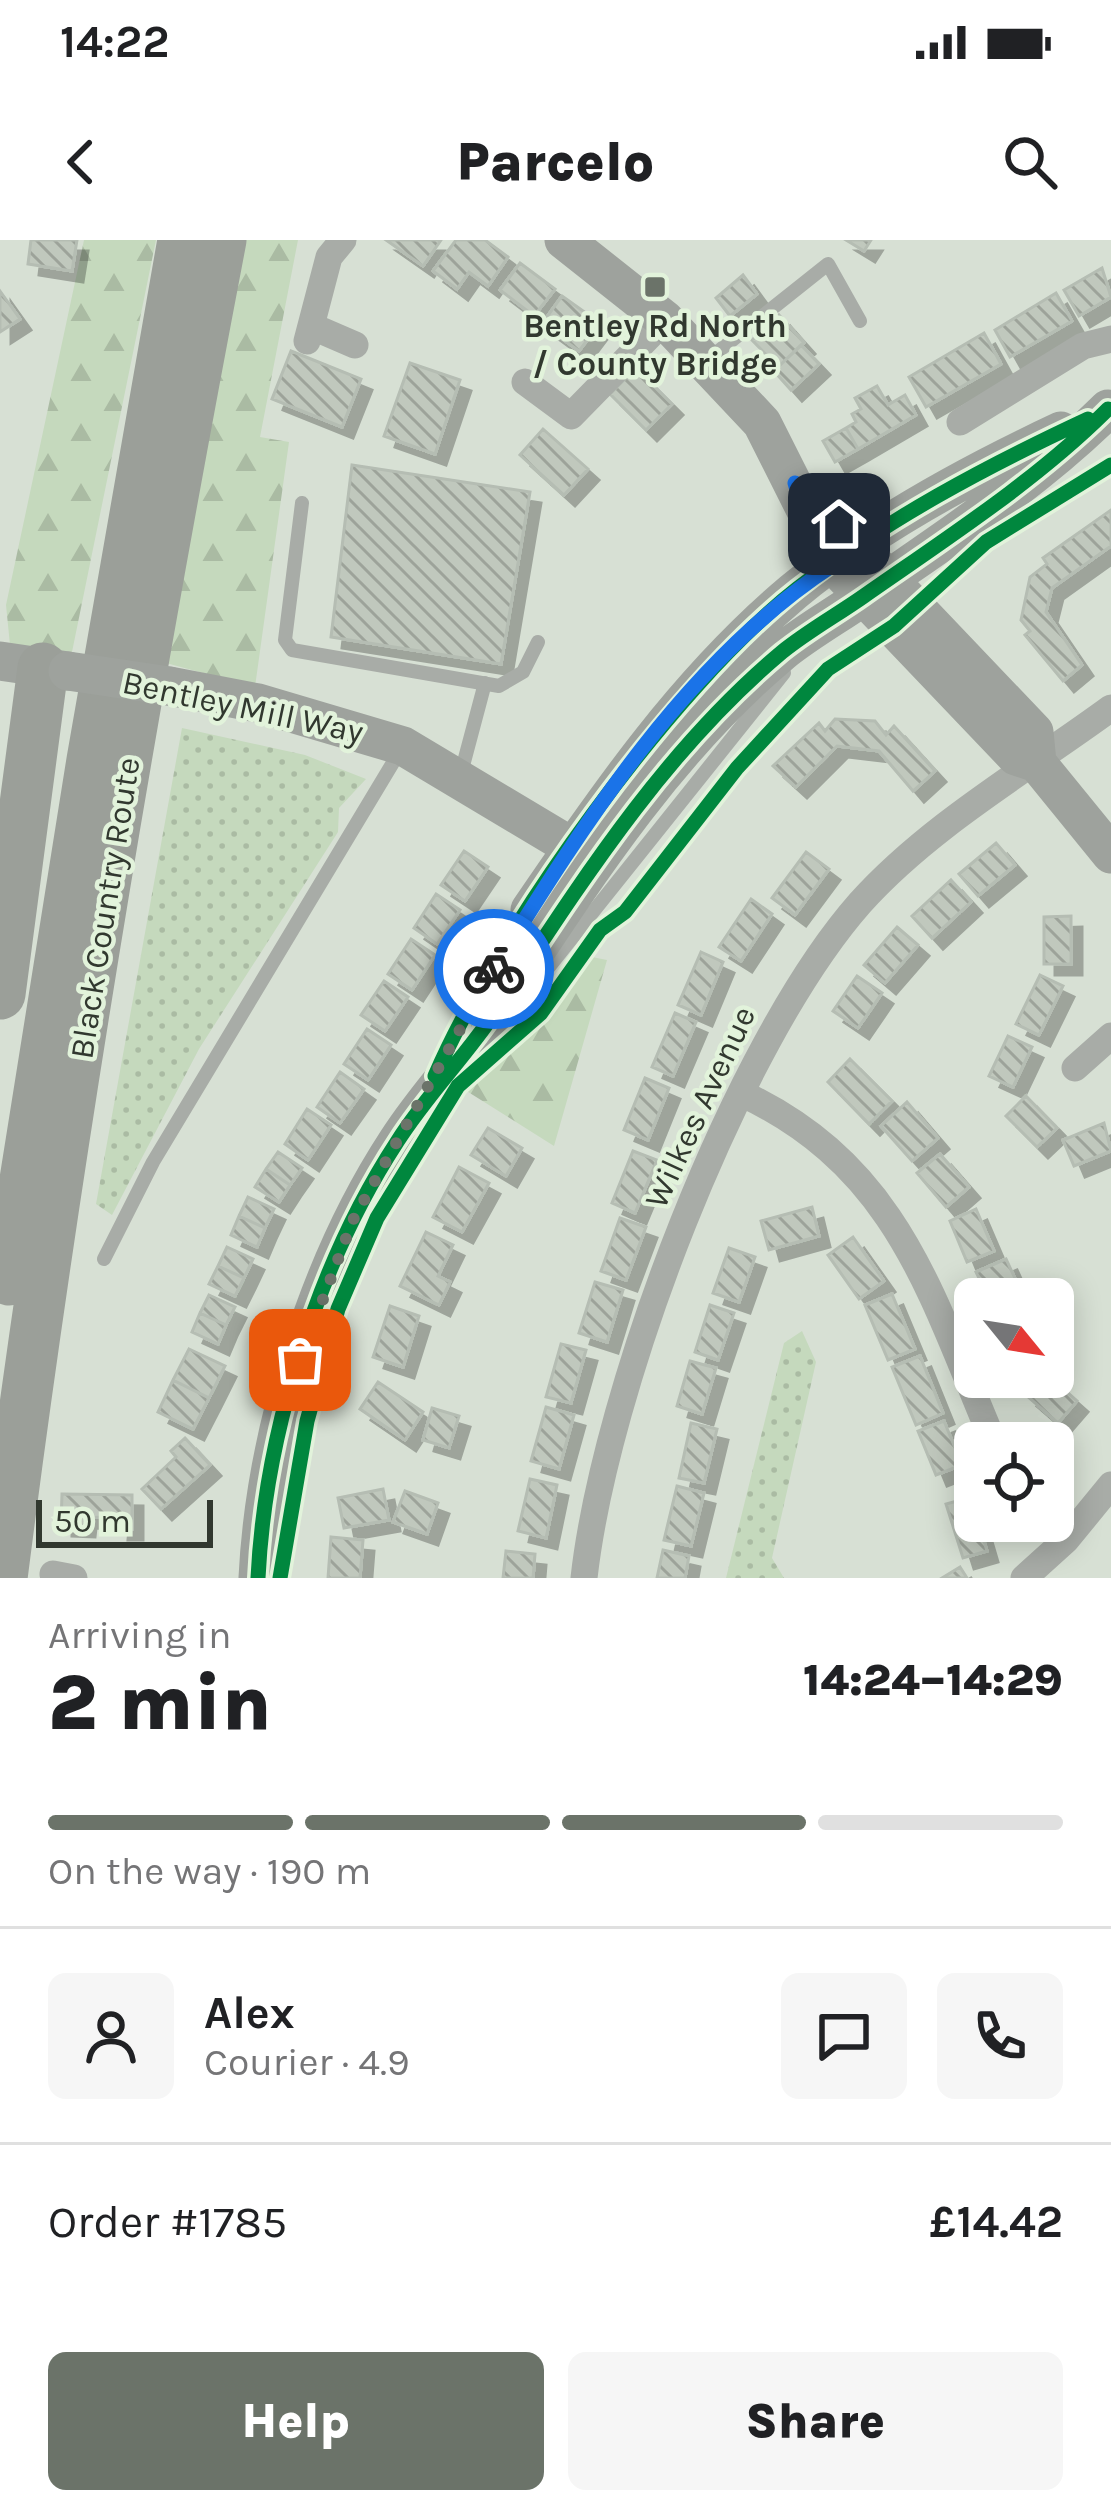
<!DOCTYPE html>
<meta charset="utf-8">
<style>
:root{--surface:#fff;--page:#f6f6f6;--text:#202124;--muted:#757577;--line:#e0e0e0;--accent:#6b7369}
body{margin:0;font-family:Karla,sans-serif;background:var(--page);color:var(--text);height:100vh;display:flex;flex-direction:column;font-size:45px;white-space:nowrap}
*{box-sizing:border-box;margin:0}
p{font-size:39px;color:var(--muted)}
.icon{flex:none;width:66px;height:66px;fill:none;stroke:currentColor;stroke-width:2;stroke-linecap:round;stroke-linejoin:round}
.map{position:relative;height:1338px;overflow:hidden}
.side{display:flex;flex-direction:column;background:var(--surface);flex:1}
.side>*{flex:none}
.needle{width:78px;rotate:120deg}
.controls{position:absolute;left:954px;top:1038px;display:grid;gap:24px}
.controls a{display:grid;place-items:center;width:120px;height:120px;border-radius:18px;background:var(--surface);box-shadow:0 6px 30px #0003;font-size:60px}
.scale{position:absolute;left:36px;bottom:30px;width:177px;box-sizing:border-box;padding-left:12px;border:6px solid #31382f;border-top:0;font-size:33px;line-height:42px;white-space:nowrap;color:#31382f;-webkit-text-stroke:9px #e2f3db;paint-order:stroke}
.pin{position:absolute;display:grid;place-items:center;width:102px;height:102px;color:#fff;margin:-51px;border-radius:24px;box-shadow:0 6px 18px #0006}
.courier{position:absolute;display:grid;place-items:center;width:120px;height:120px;margin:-60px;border:9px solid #1a73e8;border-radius:50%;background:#fff;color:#222;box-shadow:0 3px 15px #0007}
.head em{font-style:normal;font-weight:800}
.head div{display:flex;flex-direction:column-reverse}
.head{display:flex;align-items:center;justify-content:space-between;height:204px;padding:0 48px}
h1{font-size:78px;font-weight:800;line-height:90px}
.bar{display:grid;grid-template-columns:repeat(4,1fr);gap:18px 12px;align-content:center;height:144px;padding:0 48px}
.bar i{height:15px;border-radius:9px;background:var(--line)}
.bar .active{background:var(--accent)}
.bar p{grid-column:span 4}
.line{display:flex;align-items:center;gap:30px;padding:0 48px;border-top:3px solid var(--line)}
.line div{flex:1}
.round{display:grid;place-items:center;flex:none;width:126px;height:126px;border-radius:18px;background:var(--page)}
.button{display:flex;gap:24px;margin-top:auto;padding:24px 48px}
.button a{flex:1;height:138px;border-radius:18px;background:var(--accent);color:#fff;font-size:48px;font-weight:800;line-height:138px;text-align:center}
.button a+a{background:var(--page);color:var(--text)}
.status{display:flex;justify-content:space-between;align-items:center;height:84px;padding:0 60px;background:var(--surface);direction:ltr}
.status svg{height:33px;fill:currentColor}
header{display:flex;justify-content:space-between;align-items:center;height:156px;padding:0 48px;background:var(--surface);font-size:54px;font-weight:800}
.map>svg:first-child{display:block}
.green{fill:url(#green-dots)}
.forest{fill:url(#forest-firs)}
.building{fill:url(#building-back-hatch);stroke:#b5bdb3;stroke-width:3;filter:url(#shadow)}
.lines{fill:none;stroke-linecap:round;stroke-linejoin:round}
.lane{stroke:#a8aca7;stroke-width:14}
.street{stroke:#a8aca7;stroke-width:27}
.secondary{stroke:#9ea29d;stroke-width:39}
.highway{stroke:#9b9f99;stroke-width:51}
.secondary-bridge{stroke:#9ea29d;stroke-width:39}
.cycleway-casing{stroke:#e2f3db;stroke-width:22}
.cycleway{stroke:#00873e;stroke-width:15}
.done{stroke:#6b7369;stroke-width:12;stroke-dasharray:0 21.6}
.route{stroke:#1a73e8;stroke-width:15}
.poi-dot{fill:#6b7369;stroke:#e2f3db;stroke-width:4.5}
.labels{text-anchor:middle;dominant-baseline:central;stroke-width:9;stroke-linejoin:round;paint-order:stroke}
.poi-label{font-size:33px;font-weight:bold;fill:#31382f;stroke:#e2f3db}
.street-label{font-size:33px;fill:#31382f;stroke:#e2f3db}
</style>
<div class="status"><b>14:22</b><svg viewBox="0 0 49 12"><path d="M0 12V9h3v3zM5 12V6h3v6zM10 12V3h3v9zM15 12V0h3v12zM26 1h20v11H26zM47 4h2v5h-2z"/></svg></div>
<header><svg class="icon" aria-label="back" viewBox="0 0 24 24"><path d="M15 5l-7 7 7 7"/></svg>Parcelo<svg class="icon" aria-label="search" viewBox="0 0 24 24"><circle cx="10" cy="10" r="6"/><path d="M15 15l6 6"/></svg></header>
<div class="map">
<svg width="1111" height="1338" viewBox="0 0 1111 1338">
<defs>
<pattern id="green-dots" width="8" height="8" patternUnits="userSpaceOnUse" patternTransform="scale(3)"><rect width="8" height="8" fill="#c5d9bd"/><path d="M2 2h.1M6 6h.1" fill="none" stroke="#aabba3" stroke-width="1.8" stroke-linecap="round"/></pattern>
<pattern id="forest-firs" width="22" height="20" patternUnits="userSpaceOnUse" patternTransform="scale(3)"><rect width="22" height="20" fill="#c5d9bd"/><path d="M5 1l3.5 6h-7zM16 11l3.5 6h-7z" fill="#aabba3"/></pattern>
<pattern id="building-back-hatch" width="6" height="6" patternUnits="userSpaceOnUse" patternTransform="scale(3)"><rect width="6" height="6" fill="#c0c8bd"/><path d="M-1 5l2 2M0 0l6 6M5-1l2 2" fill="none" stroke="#9da39a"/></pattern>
<filter id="shadow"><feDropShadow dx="11" dy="11" stdDeviation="0" flood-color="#0004"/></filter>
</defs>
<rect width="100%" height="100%" fill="#d7e0d4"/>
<path class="green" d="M182 488 305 515 366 539 339 568 338 592 199 809 112 975 96 964Z
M802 1091 816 1122 772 1318 784 1338H726L784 1103Z"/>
<path class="forest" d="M84 0H156L72 412 10 405 6 365Z
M243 0H298L260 197 289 202 255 447 166 423Z
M592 717 607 720 554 906 465 850 547 778Z"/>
<path class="building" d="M31 0H77L72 31 28 24Z
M386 0H441L423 26Z
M456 0H485L508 17 488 46 469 32 457 49 433 31Z
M846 0H871L864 11Z
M520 23 555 49 534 76 500 50Z
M1102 28 1111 57 1079 76 1064 50Z
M743 35 757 54 730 76 716 58Z
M0 51 20 79 0 92Z
M1056 53 1072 81 1010 117 995 90Z
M562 56 600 83 579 111 542 84Z
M779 75 804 103 778 127 752 100Z
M984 93 1001 124 926 167 909 137Z
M801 105 819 124 791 150 774 131Z
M291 111 361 139 342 187 272 159Z
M410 123 460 140 435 214 384 196Z
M636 128 672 164 646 190 610 154Z
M877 146 888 165 905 155 916 175 858 209 846 188 856 182 852 174 861 169 855 158Z
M846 188 858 209 835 222 823 201Z
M543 189 588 229 564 255 520 215Z
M352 225 530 252 501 424 331 397Z
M1111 270V306L1052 348 1046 372 1082 425 1063 441 1025 395 1030 391 1021 380 1030 337 1047 324 1043 318Z
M835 479 875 481 886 495 894 486 935 531 913 551 879 511 837 506 796 547 773 526 819 483 825 491Z
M996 603 1015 625 978 656 959 634Z
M464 611 488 627 465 661 441 645Z
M806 612 829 629 795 675 772 658Z
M951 640 971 662 932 698 912 676Z
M436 654 460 670 437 704 414 688Z
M751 659 772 674 741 721 719 707Z
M1071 676V724H1044V677Z
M897 687 918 705 885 743 864 725Z
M411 699 435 715 412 750 388 734Z
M701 712 723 722 701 775 678 765Z
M1040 735 1063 746 1039 795 1016 784Z
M857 736 882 753 858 788 833 771Z
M384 741 408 757 385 791 361 775Z
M675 773 696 782 673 836 652 827Z
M367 789 391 805 368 840 344 824Z
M1008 796 1032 807 1013 847 989 836Z
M850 819 892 861 869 884 828 842Z
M340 832 364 849 340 883 317 867Z
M645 838 669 848 648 900 624 890Z
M1026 856 1057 888 1037 907 1006 876Z
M907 862 938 898 912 921 881 886Z
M307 869 331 885 308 920 285 904Z
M1104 883 1111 911 1074 926 1063 900Z
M488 888 522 908 506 936 471 915Z
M633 911 657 920 635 973 612 963Z
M278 912 302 928 290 945 266 929Z
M940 914 969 947 946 967 917 933Z
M459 927 489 943 462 992 433 977Z
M266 929 290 945 279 962 255 947Z
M248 957 274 969 265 988 239 976Z
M812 967 819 996 769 1010 761 981Z
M976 969 994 1011 967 1022 950 981Z
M239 976 265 988 257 1007 231 995Z
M620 978 646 987 626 1040 601 1031Z
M426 992 453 1005 438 1036 450 1042 439 1065 400 1046Z
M853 997 884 1041 859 1059 828 1015Z
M227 1007 253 1019 244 1038 218 1026Z
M729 1008 755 1017 739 1062 713 1053Z
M1006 1019 1024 1058 989 1059 976 1032Z
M218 1026 244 1038 235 1056 209 1044Z
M595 1042 623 1050 607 1102 579 1093Z
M892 1054 915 1109 888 1120 865 1065Z
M209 1055 235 1067 226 1085 200 1073Z
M710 1065 734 1073 718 1120 695 1112Z
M390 1066 419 1076 403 1127 373 1117Z
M200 1073 226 1085 218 1104 192 1092Z
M561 1104 586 1110 571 1163 546 1157Z
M189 1109 225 1126 209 1158 173 1140Z
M920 1116 943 1173 916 1185 892 1127Z
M690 1121 716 1128 702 1174 677 1166Z
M1042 1137H1050L1077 1161 1058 1183 1026 1155Z
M173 1140 209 1158 193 1189 158 1172Z
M378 1142 423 1172 405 1200 360 1169Z
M546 1167 574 1175 559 1229 531 1221Z
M432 1168 459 1176 449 1208 423 1200Z
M944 1181 962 1225 936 1235 918 1191Z
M691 1183 717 1189 704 1243 679 1238Z
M185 1198 210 1225 161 1269 142 1249 176 1217 171 1211Z
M530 1239 557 1245 546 1298 518 1291Z
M677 1246 704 1253 691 1306 664 1300Z
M383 1249 389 1280 344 1288 338 1258Z
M405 1251 438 1263 427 1294 393 1282Z
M62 1254 132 1255V1289H117L118 1278 85 1277 84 1286 61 1285Z
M971 1257 987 1311 963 1318 946 1264Z
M331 1297 363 1300 360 1338H328Z
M663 1310 689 1316 685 1338H657Z
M506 1311 535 1314 533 1338H503Z
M960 1327 967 1338H942Z"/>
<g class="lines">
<path class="lane" d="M706 121 828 24 860 81
M302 263 285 400 292 410 499 446 523 432 538 402
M460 537 485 443
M517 767 784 433
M104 1019 153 922 400 511"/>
<path class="street" d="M311 86 355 105
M307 101 329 17 343 0
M525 142 571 176 665 80
M960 182 1083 106 1111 99
M1075 828 1111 796
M743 854C899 928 931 1056 994 1203
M53 1334 74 1338
M584 1338C605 1150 735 805 860 663 929 586 1028 529 1111 468
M1024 1338 1066 1300 1111 1245"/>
<path class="secondary" d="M564 0 665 80 762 183 833 324 1016 516 1037 523 1111 614
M873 323 1034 492 1037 523
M0 421 68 431
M169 446 258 463 403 506 592 619
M530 670C607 557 687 441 793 352 871 287 969 234 1061 191
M258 1338C265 1193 318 1023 397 902 428 853 469 813 500 765 583 639 665 510 782 412 808 391 837 375 864 356 947 298 1037 240 1108 169"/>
<path class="highway" d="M0 754 43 428
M9 1040 92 520 183 0
M2 1338C59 890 136 443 221 0"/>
<path class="secondary-bridge" d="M68 431 169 446"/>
<defs>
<path id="cycleway" d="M435 836C498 690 672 447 797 349 885 280 987 226 1088 179
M258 1338C265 1193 318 1023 397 902 428 853 469 813 500 765 583 639 665 510 782 412 808 391 837 375 864 356 947 298 1037 240 1108 169
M280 1338 307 1181 338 1069 377 978 458 846 541 773 600 690 625 672 737 528 828 429 894 386 986 302 1111 225"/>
</defs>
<use href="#cycleway" class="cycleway-casing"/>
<use href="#cycleway" class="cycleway"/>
</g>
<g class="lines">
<path class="done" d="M300 1120 353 980 494 729"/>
<path class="route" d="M494 729C584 583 687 420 833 325L804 274 795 243 839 284"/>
</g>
<rect class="poi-dot" x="643" y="35" width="24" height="24" rx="6"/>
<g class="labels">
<g class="poi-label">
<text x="655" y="86">Bentley Rd North<tspan x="655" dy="38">/ County Bridge</tspan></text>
</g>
<g class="street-label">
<text transform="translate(243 467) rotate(12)">Bentley Mill Way</text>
<text transform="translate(105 668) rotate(-81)">Black Country Route</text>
<text transform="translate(700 867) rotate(-65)">Wilkes Avenue</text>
</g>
</g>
</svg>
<div class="controls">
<a><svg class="needle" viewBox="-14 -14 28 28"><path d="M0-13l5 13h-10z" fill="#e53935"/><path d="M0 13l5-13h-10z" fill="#757577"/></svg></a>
<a><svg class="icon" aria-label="locate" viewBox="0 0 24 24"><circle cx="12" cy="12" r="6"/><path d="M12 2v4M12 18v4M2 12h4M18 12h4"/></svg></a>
</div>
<div class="scale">50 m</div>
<div class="pin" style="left:300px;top:1120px;background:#ea580c"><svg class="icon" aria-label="bag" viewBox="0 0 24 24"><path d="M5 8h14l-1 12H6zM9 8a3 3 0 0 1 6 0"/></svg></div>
<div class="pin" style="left:839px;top:284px;background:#1f2937"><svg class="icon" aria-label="home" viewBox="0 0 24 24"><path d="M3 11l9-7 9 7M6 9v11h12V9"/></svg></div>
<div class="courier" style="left:494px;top:729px"><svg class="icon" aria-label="bike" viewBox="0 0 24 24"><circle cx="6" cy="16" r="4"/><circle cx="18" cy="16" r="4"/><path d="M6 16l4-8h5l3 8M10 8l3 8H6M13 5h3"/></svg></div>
</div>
<section class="side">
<div class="head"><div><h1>2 min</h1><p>Arriving in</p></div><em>14:24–14:29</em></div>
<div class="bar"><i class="active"></i><i class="active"></i><i class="active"></i><i></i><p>On the way · 190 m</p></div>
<div class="line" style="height:216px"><a class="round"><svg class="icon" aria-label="person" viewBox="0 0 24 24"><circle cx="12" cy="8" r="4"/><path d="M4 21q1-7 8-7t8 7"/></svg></a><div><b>Alex</b><p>Courier · 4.9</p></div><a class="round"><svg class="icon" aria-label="chat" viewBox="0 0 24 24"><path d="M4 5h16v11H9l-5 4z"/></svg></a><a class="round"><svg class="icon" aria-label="phone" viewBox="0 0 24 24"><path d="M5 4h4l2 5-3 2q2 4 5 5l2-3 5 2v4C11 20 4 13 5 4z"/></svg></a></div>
<div class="line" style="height:156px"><div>Order #1785</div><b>£14.42</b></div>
<div class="button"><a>Help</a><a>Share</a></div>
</section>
